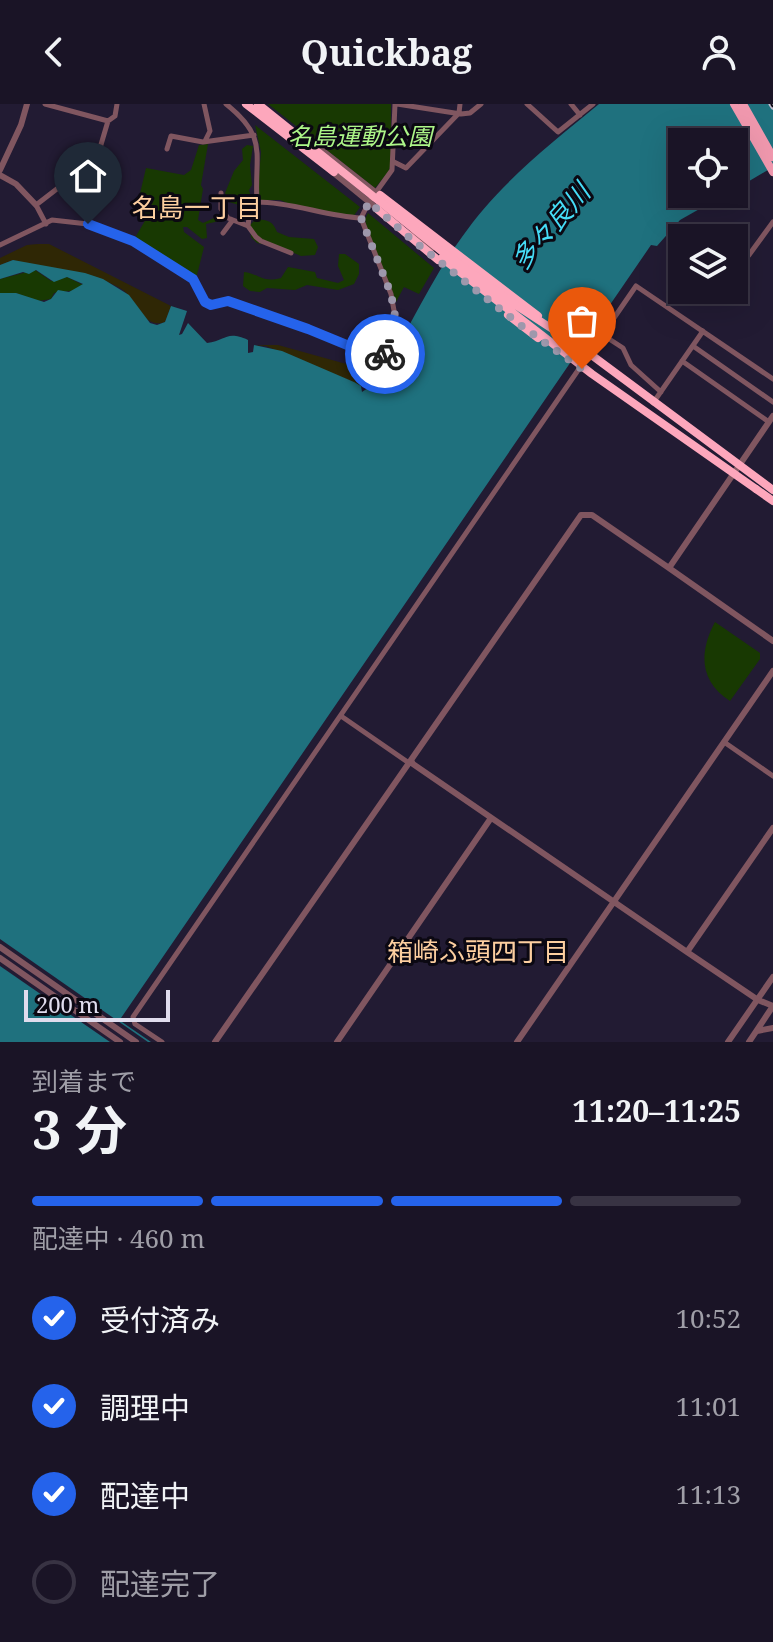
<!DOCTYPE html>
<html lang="ja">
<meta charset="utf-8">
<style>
:root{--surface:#1a1426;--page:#272132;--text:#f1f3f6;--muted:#9f9ea7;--line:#383343;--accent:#2563eb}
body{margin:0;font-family:"Noto Serif","Noto Sans JP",serif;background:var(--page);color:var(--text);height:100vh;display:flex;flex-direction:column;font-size:30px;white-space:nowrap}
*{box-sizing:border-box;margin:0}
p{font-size:26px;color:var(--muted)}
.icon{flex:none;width:44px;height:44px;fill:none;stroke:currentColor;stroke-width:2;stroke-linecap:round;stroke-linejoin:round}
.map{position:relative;height:938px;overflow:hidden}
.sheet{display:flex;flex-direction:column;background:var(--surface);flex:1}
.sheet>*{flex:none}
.fabs{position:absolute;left:668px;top:24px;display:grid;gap:16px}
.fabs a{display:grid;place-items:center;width:80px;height:80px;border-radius:0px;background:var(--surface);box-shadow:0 8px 32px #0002,0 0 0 2px var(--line);font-size:40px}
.scale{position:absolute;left:24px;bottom:20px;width:146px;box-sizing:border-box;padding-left:8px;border:4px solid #e0dced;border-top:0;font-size:22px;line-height:28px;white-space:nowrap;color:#e0dced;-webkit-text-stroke:6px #0b0812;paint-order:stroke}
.pin{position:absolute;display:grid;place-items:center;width:68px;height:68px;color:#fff;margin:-82px -34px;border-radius:50% 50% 50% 0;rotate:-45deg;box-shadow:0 0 8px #0007}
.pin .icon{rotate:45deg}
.courier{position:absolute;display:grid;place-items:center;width:80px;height:80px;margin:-40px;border:6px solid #2563eb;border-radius:50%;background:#fff;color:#222;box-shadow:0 2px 10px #0007}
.summary em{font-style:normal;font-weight:700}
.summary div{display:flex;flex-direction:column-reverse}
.summary{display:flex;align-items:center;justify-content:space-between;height:136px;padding:0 32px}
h1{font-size:52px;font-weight:700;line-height:60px}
.bar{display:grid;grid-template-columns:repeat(4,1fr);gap:12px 8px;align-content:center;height:96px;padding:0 32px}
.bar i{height:10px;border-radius:6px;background:var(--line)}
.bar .selected{background:var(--accent)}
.bar p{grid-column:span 4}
ol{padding:0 32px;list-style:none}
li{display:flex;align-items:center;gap:24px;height:88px}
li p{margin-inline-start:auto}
li .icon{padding:8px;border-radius:50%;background:var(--accent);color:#fff;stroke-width:4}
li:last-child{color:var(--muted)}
li i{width:44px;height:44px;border:4px solid var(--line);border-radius:50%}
header{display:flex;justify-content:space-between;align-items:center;height:104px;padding:0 32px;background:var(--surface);font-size:36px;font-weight:700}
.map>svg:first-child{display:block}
.green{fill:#183902}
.sand{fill:#2f2705}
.water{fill:#1f717e}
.pier{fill:#221b33}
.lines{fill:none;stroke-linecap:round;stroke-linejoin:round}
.minor{stroke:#805660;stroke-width:5}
.tertiary{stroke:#805660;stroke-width:6}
.trunk{stroke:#f098ae;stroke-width:8}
.motorway{stroke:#fda7bc;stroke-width:8}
.rail-casing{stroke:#bfbacc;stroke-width:5}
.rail{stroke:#0b0812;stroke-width:2;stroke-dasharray:6;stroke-linecap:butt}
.motorway-bridge{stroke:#fda7bc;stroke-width:8}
.done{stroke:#9e98ac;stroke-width:8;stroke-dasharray:0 14.4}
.route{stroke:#2563eb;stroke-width:10}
.labels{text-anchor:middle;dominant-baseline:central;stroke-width:6;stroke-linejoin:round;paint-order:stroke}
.park-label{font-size:24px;font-style:italic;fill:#acf688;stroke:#0b0812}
.neighbourhood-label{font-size:26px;fill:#fdcfa0;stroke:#0b0812}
.water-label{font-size:26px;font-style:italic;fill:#46ddf7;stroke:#0b0812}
</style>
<header><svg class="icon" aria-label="back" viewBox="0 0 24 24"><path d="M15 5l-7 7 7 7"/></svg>Quickbag<svg class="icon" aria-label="person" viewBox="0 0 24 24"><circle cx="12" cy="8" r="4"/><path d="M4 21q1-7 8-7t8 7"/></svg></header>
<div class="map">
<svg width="773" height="938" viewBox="0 0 773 938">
<rect width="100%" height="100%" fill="#221b33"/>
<path class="green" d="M268 0H391V58L389 67 375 84Z
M255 21 360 103 353 113 300 104 280 96H257L261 48Z
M208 40 201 81 203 85 198 116 203 119 221 111 224 114V116L206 120 207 134 202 135 187 123H183L184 128 204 143 197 171 194 172 137 136 136 132 146 115 138 98 146 64 184 71 191 66 199 41Z
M247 41 253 42 250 61 252 81 249 86 252 96 242 102 229 98 225 89 234 67 243 56 242 45Z
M368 109 434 164 419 190 404 183 396 198 367 125 365 115Z
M256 115C268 116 273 117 277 128L289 133 314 135 318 143 315 151 301 152 282 144 257 139 251 133 250 121Z
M339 150H345L359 160V170L354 180 338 186 307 181 295 186 267 184 260 188 250 187 243 182 244 168C260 170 261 179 281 174L288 163 315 168 317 174 338 179 344 176 338 162Z
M35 166 51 177 67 173 83 181 77 186 54 189 51 195 38 197 16 189H0V175Z
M715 518 760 549V555L730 597C699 577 699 548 715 518Z"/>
<path class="sand" d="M38 140H49L171 202 165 218C142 226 137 194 120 184 87 165 49 167 13 156L0 161V154L27 141Z
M254 241H278L375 268 361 282 266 242Z"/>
<path class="water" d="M599 0H773V63L734 86V38H682V90H726L680 116 657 142 651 141 121 914 122 918 151 938H0V189H16L44 198 51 195 58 186 69 188 83 180 67 173 54 178 36 166 29 170 23 168 0 175V161L13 156 85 169 103 175 129 191 150 219 157 221 165 218 171 202 187 207 179 231 182 230 188 219 207 239C226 237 226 226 248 236V249L253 248 254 241 282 247 354 278 361 282 362 288C385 274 398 241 411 218 427 189 442 160 462 133 498 81 550 40 599 0Z"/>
<path class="pier" d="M0 835 148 938H110L0 862Z"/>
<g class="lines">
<path class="minor" d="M45 0 108 17
M204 0 210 27 205 37
M226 0C269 34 254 50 257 98 292 98 325 112 361 114
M397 0 461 10 470 9 481 0
M527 0 558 28 593 0
M571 0 580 11
M167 45 171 32 203 38 254 31
M394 58 406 64 459 9 460 0
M84 64 88 120
M221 89V105L228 114 248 122 256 133 261 137 291 149
M46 120 36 101 97 54 108 17 115 12 117 0
M248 122 250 105 257 98
M223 129 232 117
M0 141 52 116 88 120 133 137 193 175 205 198 211 201 228 197 308 225 381 255 393 242 395 212 391 190 361 114 369 98 392 66 395 0
M749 151 773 118
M603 231 623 244 631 261 661 288
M693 242 773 298
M682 257 769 318
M653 299 703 227
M341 612 409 659
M724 638 773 672
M162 938 135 920 133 913 636 182 773 275"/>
<path class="tertiary" d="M313 39 383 94
M0 66 21 21 27 0
M330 66 380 107
M0 71 16 80 36 101
M412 130 432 144
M669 464 773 537
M0 843 136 938
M687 848 773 724
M0 854 120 938
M757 927 773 924
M215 938 411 656
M337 938 491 714
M517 938 773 567
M728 938 773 873
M749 938 773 902 758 896 687 848 413 660 411 656 581 411H592L669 464 773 312"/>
<path class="trunk" d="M734 0 773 68
M743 0 773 53"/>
<path class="motorway" d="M380 91 538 212
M377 105 438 156
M756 385 773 397"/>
<defs>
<path id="rail" d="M771 0 773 3"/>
</defs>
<use href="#rail" class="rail-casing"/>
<use href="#rail" class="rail"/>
<path class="motorway-bridge" d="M246 0 334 68
M258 0 444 149 517 202 586 247 773 386
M442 154 592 270 756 385
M508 211 538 234"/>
</g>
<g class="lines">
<path class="done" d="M385 250 393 242 395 212 391 190 361 114 369 98 411 135 519 220 582 265"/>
<path class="route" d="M88 120 133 137 193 175 205 198 211 201 228 197 308 225 381 255 385 250"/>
</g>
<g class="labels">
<g class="park-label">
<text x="360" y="31">名島運動公園</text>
</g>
<g class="neighbourhood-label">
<text x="197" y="103">名島一丁目</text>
<text x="478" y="847">箱崎ふ頭四丁目</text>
</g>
<g class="water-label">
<text transform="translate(550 122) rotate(-49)">多々良川</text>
</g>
</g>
</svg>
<div class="fabs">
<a><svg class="icon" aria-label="locate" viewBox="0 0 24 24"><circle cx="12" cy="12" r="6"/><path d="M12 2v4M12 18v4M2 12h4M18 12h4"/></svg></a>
<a><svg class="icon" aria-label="layers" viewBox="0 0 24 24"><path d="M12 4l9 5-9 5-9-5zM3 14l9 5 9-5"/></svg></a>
</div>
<div class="scale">200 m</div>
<div class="pin" style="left:582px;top:265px;background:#ea580c"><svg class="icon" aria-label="bag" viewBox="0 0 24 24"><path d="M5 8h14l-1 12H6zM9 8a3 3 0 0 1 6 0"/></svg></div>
<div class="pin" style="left:88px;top:120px;background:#1f2937"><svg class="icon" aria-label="home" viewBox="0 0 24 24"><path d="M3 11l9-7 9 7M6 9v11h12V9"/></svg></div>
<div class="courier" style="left:385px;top:250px"><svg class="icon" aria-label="bike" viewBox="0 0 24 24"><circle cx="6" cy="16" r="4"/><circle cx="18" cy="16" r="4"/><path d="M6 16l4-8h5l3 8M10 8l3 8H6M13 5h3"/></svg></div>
</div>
<section class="sheet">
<div class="summary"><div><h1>3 分</h1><p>到着まで</p></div><em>11:20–11:25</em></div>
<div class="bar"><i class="selected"></i><i class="selected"></i><i class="selected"></i><i></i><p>配達中 · 460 m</p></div>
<ol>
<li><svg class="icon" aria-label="check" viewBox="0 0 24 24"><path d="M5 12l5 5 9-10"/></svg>受付済み<p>10:52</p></li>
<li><svg class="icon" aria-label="check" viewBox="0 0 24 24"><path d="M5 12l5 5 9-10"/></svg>調理中<p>11:01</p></li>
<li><svg class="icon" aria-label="check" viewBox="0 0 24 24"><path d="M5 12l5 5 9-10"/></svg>配達中<p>11:13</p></li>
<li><i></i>配達完了</li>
</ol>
</section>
